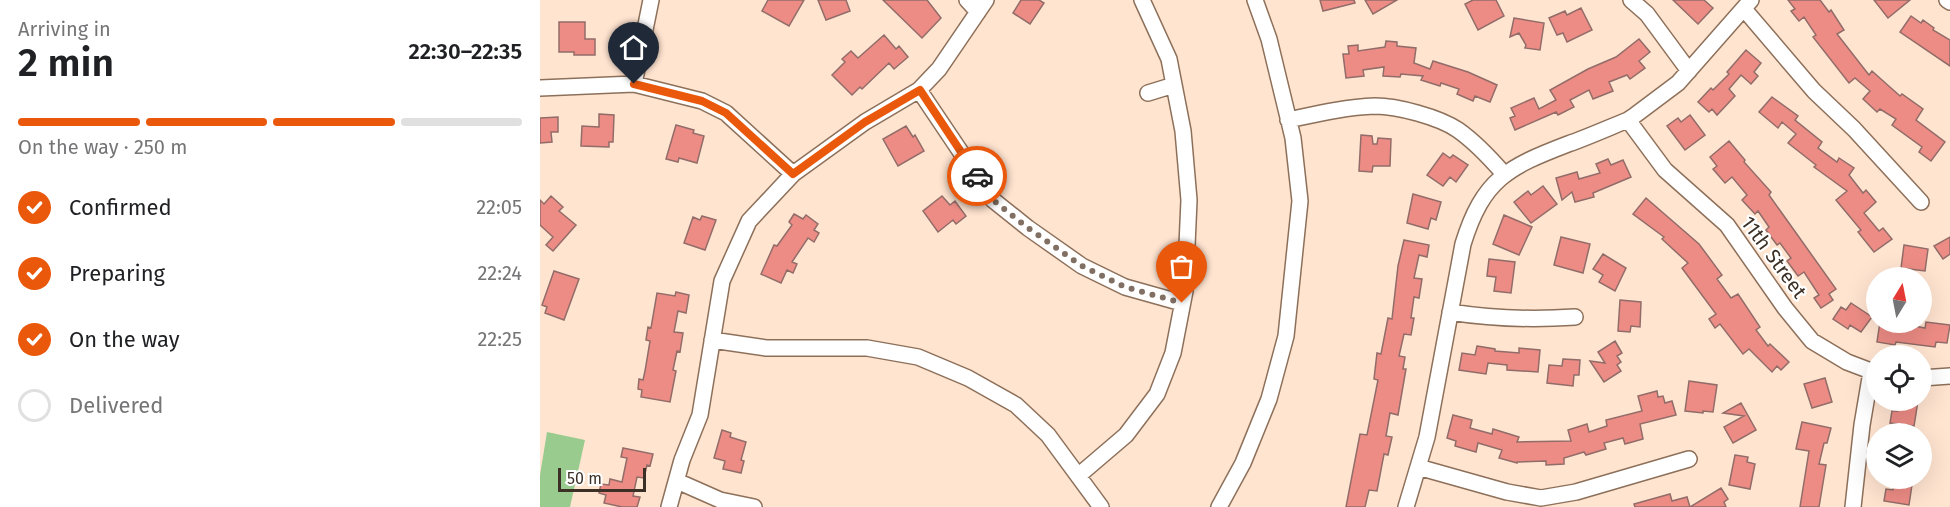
<!DOCTYPE html>
<meta charset="utf-8">
<style>
:root{--surface:#fff;--page:#f2f2f2;--text:#202124;--muted:#757577;--line:#e0e0e0;--accent:#ea580c}
body{margin:0;font-family:"Fira Sans",sans-serif;background:var(--page);color:var(--text);height:100vh;display:flex;flex-direction:column;font-size:22px;white-space:nowrap}
*{box-sizing:border-box;margin:0}
p{font-size:20px;color:var(--muted)}
.icon{flex:none;width:33px;height:33px;fill:none;stroke:currentColor;stroke-width:2;stroke-linecap:round;stroke-linejoin:round}
.map{position:relative;flex:1;overflow:hidden}
.sheet{display:flex;flex-direction:column;background:var(--surface);width:540px}
.sheet>*{flex:none}
.needle{width:39px;rotate:10deg}
.buttons{position:absolute;left:1326px;top:267px;display:grid;gap:12px}
.buttons a{display:grid;place-items:center;width:66px;height:66px;border-radius:50%;background:var(--surface);box-shadow:0 6px 24px #0002;font-size:30px}
.scale{position:absolute;left:18px;bottom:15px;width:88px;box-sizing:border-box;padding-left:6px;border:3px solid #3c3026;border-top:0;font-size:16px;line-height:21px;white-space:nowrap;color:#3c3026;-webkit-text-stroke:4px #fff;paint-order:stroke}
.pin{position:absolute;display:grid;place-items:center;width:51px;height:51px;color:#fff;margin:-62px -26px;border-radius:50% 50% 50% 0;rotate:-45deg;box-shadow:0 0 6px #0007}
.pin .icon{rotate:45deg}
.courier{position:absolute;display:grid;place-items:center;width:60px;height:60px;margin:-30px;border:4px solid #ea580c;border-radius:50%;background:#fff;color:#222;box-shadow:0 2px 8px #0007}
.head em{font-style:normal;font-weight:600}
.head div{display:flex;flex-direction:column-reverse}
.head{display:flex;align-items:center;justify-content:space-between;height:102px;padding:0 18px}
h1{font-size:39px;font-weight:600;line-height:45px}
.bar{display:grid;grid-template-columns:repeat(4,1fr);gap:9px 6px;align-content:center;height:72px;padding:0 18px}
.bar i{height:8px;border-radius:4px;background:var(--line)}
.bar .on{background:var(--accent)}
.bar p{grid-column:span 4}
ol{padding:0 18px;list-style:none}
li{display:flex;align-items:center;gap:18px;height:66px}
li p{margin-inline-start:auto}
li .icon{padding:6px;border-radius:50%;background:var(--accent);color:#fff;stroke-width:4}
li:last-child{color:var(--muted)}
li i{width:33px;height:33px;border:3px solid var(--line);border-radius:50%}
main{display:flex;flex:1;min-height:0}
.map>svg:first-child{display:block}
.green{fill:#99cb8e}
.building{fill:#ed8c85;stroke:#926c68;stroke-width:1.5}
.lines{fill:none;stroke-linecap:round;stroke-linejoin:round}
.minor-casing{stroke:#8d705a;stroke-width:18}
.minor{stroke:#fff;stroke-width:15}
.done{stroke:#806f62;stroke-width:6;stroke-dasharray:0 10.8}
.route{stroke:#ea580c;stroke-width:8}
.labels{text-anchor:middle;dominant-baseline:central;stroke-width:4.5;stroke-linejoin:round;paint-order:stroke}
.street-label{font-size:20px;fill:#3c3026;stroke:#fff}
</style>
<main>
<section class="sheet">
<div class="head"><div><h1>2 min</h1><p>Arriving in</p></div><em>22:30–22:35</em></div>
<div class="bar"><i class="on"></i><i class="on"></i><i class="on"></i><i></i><p>On the way · 250 m</p></div>
<ol>
<li><svg class="icon" aria-label="check" viewBox="0 0 24 24"><path d="M5 12l5 5 9-10"/></svg>Confirmed<p>22:05</p></li>
<li><svg class="icon" aria-label="check" viewBox="0 0 24 24"><path d="M5 12l5 5 9-10"/></svg>Preparing<p>22:24</p></li>
<li><svg class="icon" aria-label="check" viewBox="0 0 24 24"><path d="M5 12l5 5 9-10"/></svg>On the way<p>22:25</p></li>
<li><i></i>Delivered</li>
</ol>
</section>
<div class="map">
<svg width="1410" height="507" viewBox="0 0 1410 507">
<rect width="100%" height="100%" fill="#ffe4d0"/>
<path class="green" d="M7 432 45 440 30 507H0V475Z"/>
<path class="building" d="M228 0H264L249 26 222 11Z
M278 0H306L310 11 286 20Z
M343 0H387L401 18 382 38Z
M481 0H499L504 3 490 24 473 13Z
M780 0H814L815 3 783 11Z
M825 0H857L833 14Z
M933 0H956L964 16 938 30 925 4Z
M1133 0H1164L1173 8 1158 24Z
M1248 0H1280L1289 12 1291 10 1304 30 1297 34 1329 75 1332 71 1360 96 1362 94 1383 109 1376 120 1405 142 1391 161 1379 152 1382 147 1352 125 1356 119 1340 109 1337 112 1323 99 1330 91 1315 78 1309 83 1273 37 1276 35 1264 17 1259 21 1251 11 1255 9Z
M1334 0H1370L1348 18Z
M1041 8 1052 30 1027 42 1023 33 1017 35 1009 18 1025 11 1027 15Z
M1371 16 1381 23 1383 20 1394 28 1393 30 1410 40V66L1360 32Z
M974 18 1004 23 1000 50 985 48 986 45 979 33 970 37Z
M19 22H45V39H55V55H34V52H19Z
M344 35 356 49 359 46 368 57 354 69 349 63 322 89 320 87 312 95 292 75 305 62 302 59 311 51 318 58Z
M1099 39 1110 52 1099 61 1105 68 1090 79 1087 75 1069 82 1073 91 1053 99 1049 90 1030 100 1034 107 1018 115 1016 112 975 130 970 118 975 116 971 108 994 98 999 109 1016 100 1010 90 1048 69 1076 57Z
M846 41 857 42V46L876 48 874 63 890 69 893 61 928 72 957 85 950 102 935 96 933 101 917 94 919 89 901 83 900 86 881 80 883 76 861 74 860 77 843 76 844 67 823 70 824 76 806 78 803 54H809L808 46 818 45V51L845 47Z
M1206 50 1221 63 1214 72 1218 76 1211 84 1201 75 1189 89 1195 96 1177 115 1172 109 1169 112 1158 102 1171 88 1173 90 1189 74 1187 72Z
M1232 97 1258 116 1255 120 1282 142 1278 148 1297 162 1299 158 1314 168 1309 175 1323 193 1326 190 1336 202 1324 213 1339 231 1343 228 1352 239 1334 252 1318 232 1321 230 1296 200 1307 191 1274 167 1276 165 1248 143 1256 134 1242 122 1238 128 1219 112Z
M59 114 74 115 73 142H69V147L41 146 42 126 59 127Z
M1150 115 1165 135 1145 150 1127 126 1138 118 1141 122Z
M18 117V132H11L12 142 0 143V118Z
M136 125 154 130 153 133 164 136 157 163 139 158 138 162 126 159Z
M366 126 373 137 375 135 384 151 358 166 343 139Z
M821 135 832 136 833 144H837L838 138 851 139 850 166H833L832 172 819 171Z
M1189 141 1205 160 1204 162 1231 192 1229 195 1296 289 1289 294 1293 300 1281 308 1274 298 1279 295 1264 272 1258 276 1247 261 1251 258 1240 243 1237 245 1226 230 1229 227 1218 211 1215 214 1202 200 1207 195 1192 177 1185 183 1173 169 1177 166 1170 157Z
M903 153 910 158 913 155 928 165 916 182 910 177 903 186 887 175Z
M1068 159 1071 165 1083 160 1091 177 1053 193 1054 197 1035 202 1032 192 1022 200 1016 178 1037 172 1039 179 1060 173 1056 164Z
M1003 186 1017 204 991 223 974 202 988 191 991 195Z
M873 194 901 202 896 220 891 218 888 229 867 223Z
M11 196 23 207 19 211 36 225 13 251 6 245 13 237 0 225V200L4 204Z
M402 196 410 205 415 201 426 216 416 224 413 220 398 232 383 211Z
M1106 198 1159 244 1182 275 1177 279 1191 298 1198 294 1220 327 1216 330 1228 346 1230 344 1249 362 1241 370 1237 366 1232 372 1209 349 1203 354 1180 324 1175 328 1169 319 1176 314 1142 268 1148 263 1122 239 1124 237 1093 214Z
M254 214 263 219 266 215 278 224 274 230 279 233 274 242 268 238 252 262 257 264 253 273 247 270 241 283 221 274 234 245 237 246 252 225 249 222Z
M964 215 992 227 979 255 953 244Z
M162 216 176 220 165 250 144 243 153 217 160 220Z
M1021 237 1050 244 1043 273 1014 265Z
M1410 237V254L1403 259 1394 246Z
M864 240 889 245 887 257 879 255 874 278 882 279 879 298 874 297 871 318H874L871 335 864 334 859 356 865 357 863 369H866L858 415 850 413 846 436 852 437 848 455 844 454 837 491 829 490 825 507H806L820 434 827 435 838 380 834 379 837 353 841 354 848 318 852 319 858 266Z
M1364 245 1388 249 1385 271 1361 268Z
M1063 254 1086 268 1075 291 1059 282 1063 275 1053 269Z
M949 259 975 262 971 293 954 291 956 277 947 276Z
M14 271 39 279 24 320 5 313 7 307 2 305Z
M136 292 149 295 146 313 138 311 134 332 143 333 140 352 137 351 133 370 136 371 130 402 101 397 102 390 98 389 99 379 103 380 105 371 110 341 106 340 108 327 111 328 117 293 135 296Z
M1080 300 1101 302 1100 327 1091 326 1090 332 1078 331Z
M1311 303 1332 317 1321 332 1310 325 1308 329 1293 319 1301 307 1306 310Z
M1340 322H1355L1385 328 1386 322 1410 325 1407 343 1396 342 1395 347 1356 342 1355 345 1337 342Z
M1075 341 1082 353 1077 356 1081 362 1077 365 1081 371 1064 382 1050 361 1065 363 1058 352Z
M937 346 955 349V351L979 353V348L1000 350 998 372 967 370V365L948 363 946 374 919 370 922 353 935 355Z
M1023 359 1040 360 1039 375H1034L1033 386 1007 383 1009 365 1022 366Z
M1285 378 1292 402 1272 408 1264 384Z
M1149 381 1177 385 1173 412 1163 411V413L1145 411Z
M1117 391 1118 397 1123 396 1125 403 1132 401 1136 415 1100 424 1103 439 1085 444 1083 438 1064 443 1066 449 1046 455 1044 452 1024 458V464L1006 465V461L977 462V463L959 458 962 450 938 443 936 452 915 446 916 441 907 438 913 415 932 420 930 428 952 434 953 429 979 437 977 442 1031 441 1028 430 1047 424 1049 432 1067 426 1066 420 1102 411 1098 396Z
M1360 400 1378 401 1374 426 1350 423 1352 411H1358Z
M1201 403 1216 430 1193 443 1184 427 1204 416 1183 413Z
M1262 422 1291 428 1287 443H1284L1279 464 1286 465 1279 507H1260L1269 451 1256 449Z
M182 430 191 433 190 437 206 442 201 460 204 461 201 473 183 469 185 461 174 458Z
M83 448 113 454 110 466 107 465 104 478 97 477 93 496 100 497 97 507H82L64 503 66 495 59 493 61 484 69 485 70 479 82 482 87 458 81 457Z
M1195 455 1208 457 1207 462 1215 464 1210 489 1189 485Z
M1354 478H1373L1369 505 1344 501 1346 489 1353 490Z
M1181 488 1188 499 1184 502 1186 507H1150Z
M1130 494 1132 501 1147 497 1150 507H1095L1094 504Z"/>
<g class="lines">
<defs>
<path id="minor" d="M427 0 438 12
M1091 0 1107 14 1149 71
M1407 0 1410 2
M1204 9 1274 91 1314 129 1381 202
M94 84 111 0
M0 88 94 84 162 101 186 113 253 174
M379 90 453 200 488 228 542 266 585 287 642 303
M608 93 634 85
M748 120C776 114 805 107 835 106 857 106 899 117 918 130 935 142 951 159 964 174
M1088 120 1125 170 1187 225 1245 308 1272 341 1307 362 1336 373
M910 312C954 319 991 320 1035 317
M172 340 226 348H327L378 357 428 378 476 405 508 435 561 507
M1382 378 1410 376
M878 467 967 492 1001 498 1036 492 1149 459
M538 476 586 435 617 394 633 353 645 291 649 200 643 131 629 59 602 0
M137 481 180 500 214 507
M129 507 142 460 160 415 182 281 209 221 253 174 325 122 379 90 399 69 446 0
M679 507 703 463 729 399 746 336 760 201 753 138 729 39 715 0
M866 507 887 437 923 244C943 179 968 167 1028 144 1048 137 1068 128 1088 120L1094 116 1138 83 1211 0
M1313 507 1322 425 1331 372"/>
</defs>
<use href="#minor" class="minor-casing"/>
<use href="#minor" class="minor"/>
</g>
<g class="lines">
<path class="done" d="M437 176 453 200 488 228 542 266 585 287 642 303"/>
<path class="route" d="M94 84 162 101 186 113 253 174 325 122 380 90 437 176"/>
</g>
<g class="labels">
<g class="street-label">
<text transform="translate(1234 257) rotate(54)">11th Street</text>
</g>
</g>
</svg>
<div class="buttons">
<a><svg class="needle" viewBox="-14 -14 28 28"><path d="M0-13l5 13h-10z" fill="#e53935"/><path d="M0 13l5-13h-10z" fill="#757577"/></svg></a>
<a><svg class="icon" aria-label="locate" viewBox="0 0 24 24"><circle cx="12" cy="12" r="6"/><path d="M12 2v4M12 18v4M2 12h4M18 12h4"/></svg></a>
<a><svg class="icon" aria-label="layers" viewBox="0 0 24 24"><path d="M12 4l9 5-9 5-9-5zM3 14l9 5 9-5"/></svg></a>
</div>
<div class="scale">50 m</div>
<div class="pin" style="left:642px;top:303px;background:#ea580c"><svg class="icon" aria-label="bag" viewBox="0 0 24 24"><path d="M5 8h14l-1 12H6zM9 8a3 3 0 0 1 6 0"/></svg></div>
<div class="pin" style="left:94px;top:84px;background:#1f2937"><svg class="icon" aria-label="home" viewBox="0 0 24 24"><path d="M3 11l9-7 9 7M6 9v11h12V9"/></svg></div>
<div class="courier" style="left:437px;top:176px"><svg class="icon" aria-label="car" viewBox="0 0 24 24"><path d="M5 17H2v-5l4-1 3-4h7l3 4 3 1v5h-3M9 17h6M6 11h13"/><circle cx="7" cy="17" r="2"/><circle cx="17" cy="17" r="2"/></svg></div>
</div>
</main>
